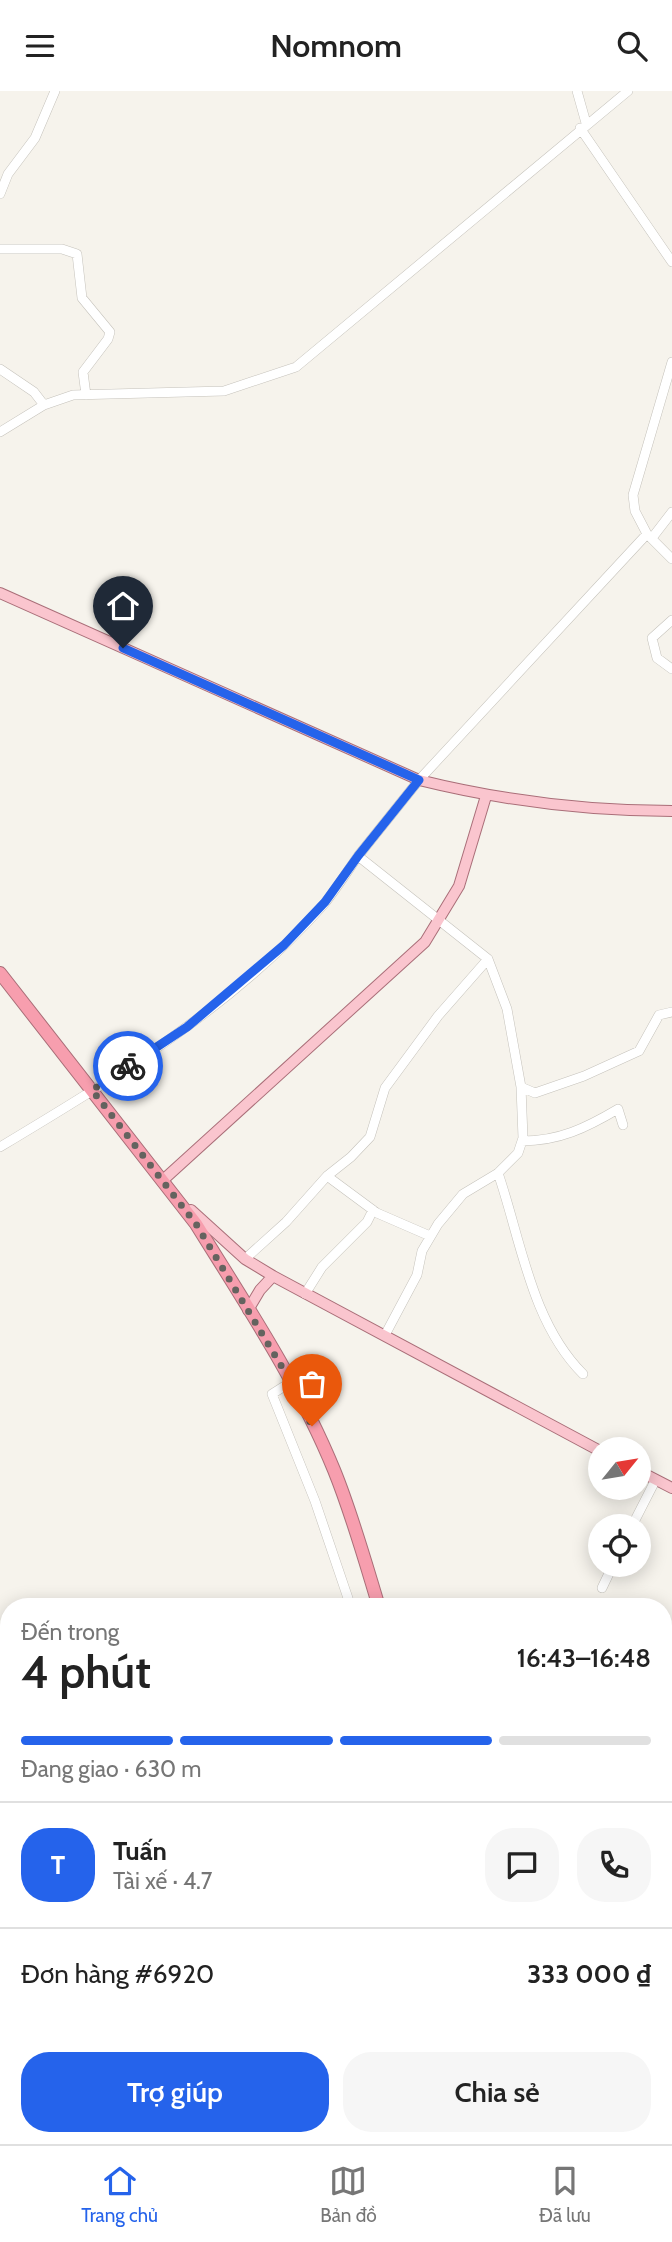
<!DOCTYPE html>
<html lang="vi">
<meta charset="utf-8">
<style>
:root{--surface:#fff;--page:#f6f6f6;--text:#222;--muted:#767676;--line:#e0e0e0;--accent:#2563eb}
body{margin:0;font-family:Cabin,sans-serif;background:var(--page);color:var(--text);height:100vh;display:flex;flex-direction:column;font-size:26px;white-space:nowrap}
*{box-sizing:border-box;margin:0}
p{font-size:23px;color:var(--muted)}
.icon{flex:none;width:38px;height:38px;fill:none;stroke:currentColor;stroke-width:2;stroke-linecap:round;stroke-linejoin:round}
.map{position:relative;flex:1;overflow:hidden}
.sheet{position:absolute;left:0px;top:1507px;width:672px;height:548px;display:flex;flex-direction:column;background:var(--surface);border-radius:28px 28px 0 0;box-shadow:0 4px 18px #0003}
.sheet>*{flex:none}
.needle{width:46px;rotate:60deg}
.buttons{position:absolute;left:588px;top:1346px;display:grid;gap:14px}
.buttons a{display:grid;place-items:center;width:63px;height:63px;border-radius:50%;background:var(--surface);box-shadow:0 4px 18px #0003;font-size:35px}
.pin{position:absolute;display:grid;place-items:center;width:60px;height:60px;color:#fff;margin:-72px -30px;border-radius:50% 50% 50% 0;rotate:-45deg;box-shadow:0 0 7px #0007}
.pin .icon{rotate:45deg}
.courier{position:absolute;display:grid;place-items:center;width:70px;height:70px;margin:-35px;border:5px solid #2563eb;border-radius:50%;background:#fff;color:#222;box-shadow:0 2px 9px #0007}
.headline em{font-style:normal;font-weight:600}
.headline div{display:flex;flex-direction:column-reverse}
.headline{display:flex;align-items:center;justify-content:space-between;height:119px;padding:0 21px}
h1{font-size:46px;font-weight:600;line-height:52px}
.bar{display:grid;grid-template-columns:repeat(4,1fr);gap:10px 7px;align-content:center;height:84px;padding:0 21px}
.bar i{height:9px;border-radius:5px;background:var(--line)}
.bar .current{background:var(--accent)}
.bar p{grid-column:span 4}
.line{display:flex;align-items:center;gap:18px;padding:0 21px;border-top:2px solid var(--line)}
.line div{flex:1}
.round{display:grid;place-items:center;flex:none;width:74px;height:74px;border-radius:28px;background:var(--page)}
.button{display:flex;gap:14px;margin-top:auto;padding:14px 21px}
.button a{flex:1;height:80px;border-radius:28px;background:var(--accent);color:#fff;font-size:28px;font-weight:600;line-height:80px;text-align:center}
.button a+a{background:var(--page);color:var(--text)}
header{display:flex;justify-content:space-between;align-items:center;height:91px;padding:0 21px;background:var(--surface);font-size:32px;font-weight:600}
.menu{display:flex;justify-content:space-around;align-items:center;height:98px;border-top:2px solid var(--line);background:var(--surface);font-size:19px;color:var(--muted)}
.menu a{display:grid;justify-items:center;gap:4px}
.menu .current{color:var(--accent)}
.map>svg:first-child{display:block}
.forest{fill:#b1bf9c}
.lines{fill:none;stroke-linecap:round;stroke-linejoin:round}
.minor-casing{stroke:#c5c2bb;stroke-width:10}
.major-casing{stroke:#a96e78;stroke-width:12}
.highway-casing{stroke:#a96e78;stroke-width:14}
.minor{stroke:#fff;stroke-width:9}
.major{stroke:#fac5ce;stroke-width:10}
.highway{stroke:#f79eae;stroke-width:12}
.done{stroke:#65635f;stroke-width:7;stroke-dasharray:0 12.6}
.route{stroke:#2563eb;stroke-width:9}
</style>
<header><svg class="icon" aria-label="menu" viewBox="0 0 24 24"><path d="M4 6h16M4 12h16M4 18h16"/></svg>Nomnom<svg class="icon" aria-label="search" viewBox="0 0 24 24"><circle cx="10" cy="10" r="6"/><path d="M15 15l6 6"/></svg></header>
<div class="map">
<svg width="672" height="2053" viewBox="0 0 672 2053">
<rect width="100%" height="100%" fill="#f6f3ec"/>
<path class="forest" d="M6 2023H9V2046H77L78 2053H6Z"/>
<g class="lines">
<defs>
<path id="minor" d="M577 0 586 32
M580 37 672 171
M0 103 8 83 35 47 55 0
M0 158H62L77 163 82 207 110 241 108 248 83 281 86 304
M0 278 34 301 44 314
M0 341 44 314 73 304 224 300 296 276 628 0
M647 443 672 468
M652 447 672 421
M672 529 652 547 657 567 672 578
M488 868 358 765 419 689 647 443 635 420 633 404 672 271
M522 1050C559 1050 586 1037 618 1018L623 1034
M0 1056C115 987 235 914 324 813 336 798 347 781 358 765
M498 1082C521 1149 531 1231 583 1283
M327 1085 377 1122 430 1145
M245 1168 286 1131 327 1085 351 1066 370 1046 385 997 438 925 488 868 507 918 521 996 535 1002 584 985 639 960 659 924 672 921
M305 1203 322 1176 367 1131 373 1119
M385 1244 417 1184 422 1160 438 1133 463 1103 498 1082 518 1062 523 1047 521 996
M291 1291 272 1303 315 1410 351 1516
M632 1435 655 1390
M602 1497 613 1474
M0 1650 9 1652
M663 1682 672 1679
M663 1811V1823
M663 1890 672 1911
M0 1919 9 1921
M663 1933 672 1930
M663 1991 672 1987
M0 2042 4 2018
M154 2046V2053
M467 2046 474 2053
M303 2053V2046"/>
<path id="major" d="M0 502 419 689C504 710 585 720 672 720
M167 1095 162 1090 425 851 459 795 486 705
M191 1119 245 1168 273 1185 600 1360
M248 1219 260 1199 273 1185
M639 1380 672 1397"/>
<path id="highway" d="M0 882 196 1133C245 1212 299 1293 334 1379 352 1423 365 1470 379 1516
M446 2046 447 2053"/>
</defs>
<use href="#minor" class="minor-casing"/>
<use href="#major" class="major-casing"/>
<use href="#highway" class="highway-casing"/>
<use href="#minor" class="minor"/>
<use href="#major" class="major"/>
<use href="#highway" class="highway"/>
</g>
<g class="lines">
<path class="done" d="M128 975 92 999 196 1133 291 1291 312 1335"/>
<path class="route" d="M123 557 419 689 358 765 325 811 284 854 187 936 128 975"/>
</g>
</svg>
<div class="buttons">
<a><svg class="needle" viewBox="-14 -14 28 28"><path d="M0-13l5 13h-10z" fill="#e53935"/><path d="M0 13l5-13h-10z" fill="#767676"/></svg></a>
<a><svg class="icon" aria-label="locate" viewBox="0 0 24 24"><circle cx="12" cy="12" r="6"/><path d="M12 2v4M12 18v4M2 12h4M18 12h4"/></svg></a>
</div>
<div class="pin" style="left:312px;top:1335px;background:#ea580c"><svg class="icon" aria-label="bag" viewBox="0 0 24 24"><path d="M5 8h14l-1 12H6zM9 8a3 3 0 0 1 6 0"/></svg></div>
<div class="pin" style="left:123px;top:557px;background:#1f2937"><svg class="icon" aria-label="home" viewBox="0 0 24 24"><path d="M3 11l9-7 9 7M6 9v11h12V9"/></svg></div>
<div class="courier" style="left:128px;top:975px"><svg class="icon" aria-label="bike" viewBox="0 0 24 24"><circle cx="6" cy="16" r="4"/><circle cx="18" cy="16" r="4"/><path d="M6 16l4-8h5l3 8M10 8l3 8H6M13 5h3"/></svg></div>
<section class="sheet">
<div class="headline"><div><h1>4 phút</h1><p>Đến trong</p></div><em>16:43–16:48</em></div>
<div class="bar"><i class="current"></i><i class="current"></i><i class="current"></i><i></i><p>Đang giao · 630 m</p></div>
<div class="line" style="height:126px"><b class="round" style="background:var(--accent);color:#fff">T</b><div><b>Tuấn</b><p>Tài xế · 4.7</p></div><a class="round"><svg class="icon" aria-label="chat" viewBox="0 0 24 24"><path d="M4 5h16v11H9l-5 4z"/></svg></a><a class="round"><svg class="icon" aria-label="phone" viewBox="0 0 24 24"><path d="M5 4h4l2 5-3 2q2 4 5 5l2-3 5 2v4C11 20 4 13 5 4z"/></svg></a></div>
<div class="line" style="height:91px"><div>Đơn hàng #6920</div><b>333 000 ₫</b></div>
<div class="button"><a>Trợ giúp</a><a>Chia sẻ</a></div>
</section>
</div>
<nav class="menu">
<a class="current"><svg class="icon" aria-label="home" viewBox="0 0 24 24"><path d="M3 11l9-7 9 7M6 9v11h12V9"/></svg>Trang chủ</a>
<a><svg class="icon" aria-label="map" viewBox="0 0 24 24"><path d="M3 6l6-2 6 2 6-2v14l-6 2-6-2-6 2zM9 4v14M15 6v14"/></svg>Bản đồ</a>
<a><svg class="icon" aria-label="saved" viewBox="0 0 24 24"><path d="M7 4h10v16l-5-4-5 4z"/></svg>Đã lưu</a>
</nav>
